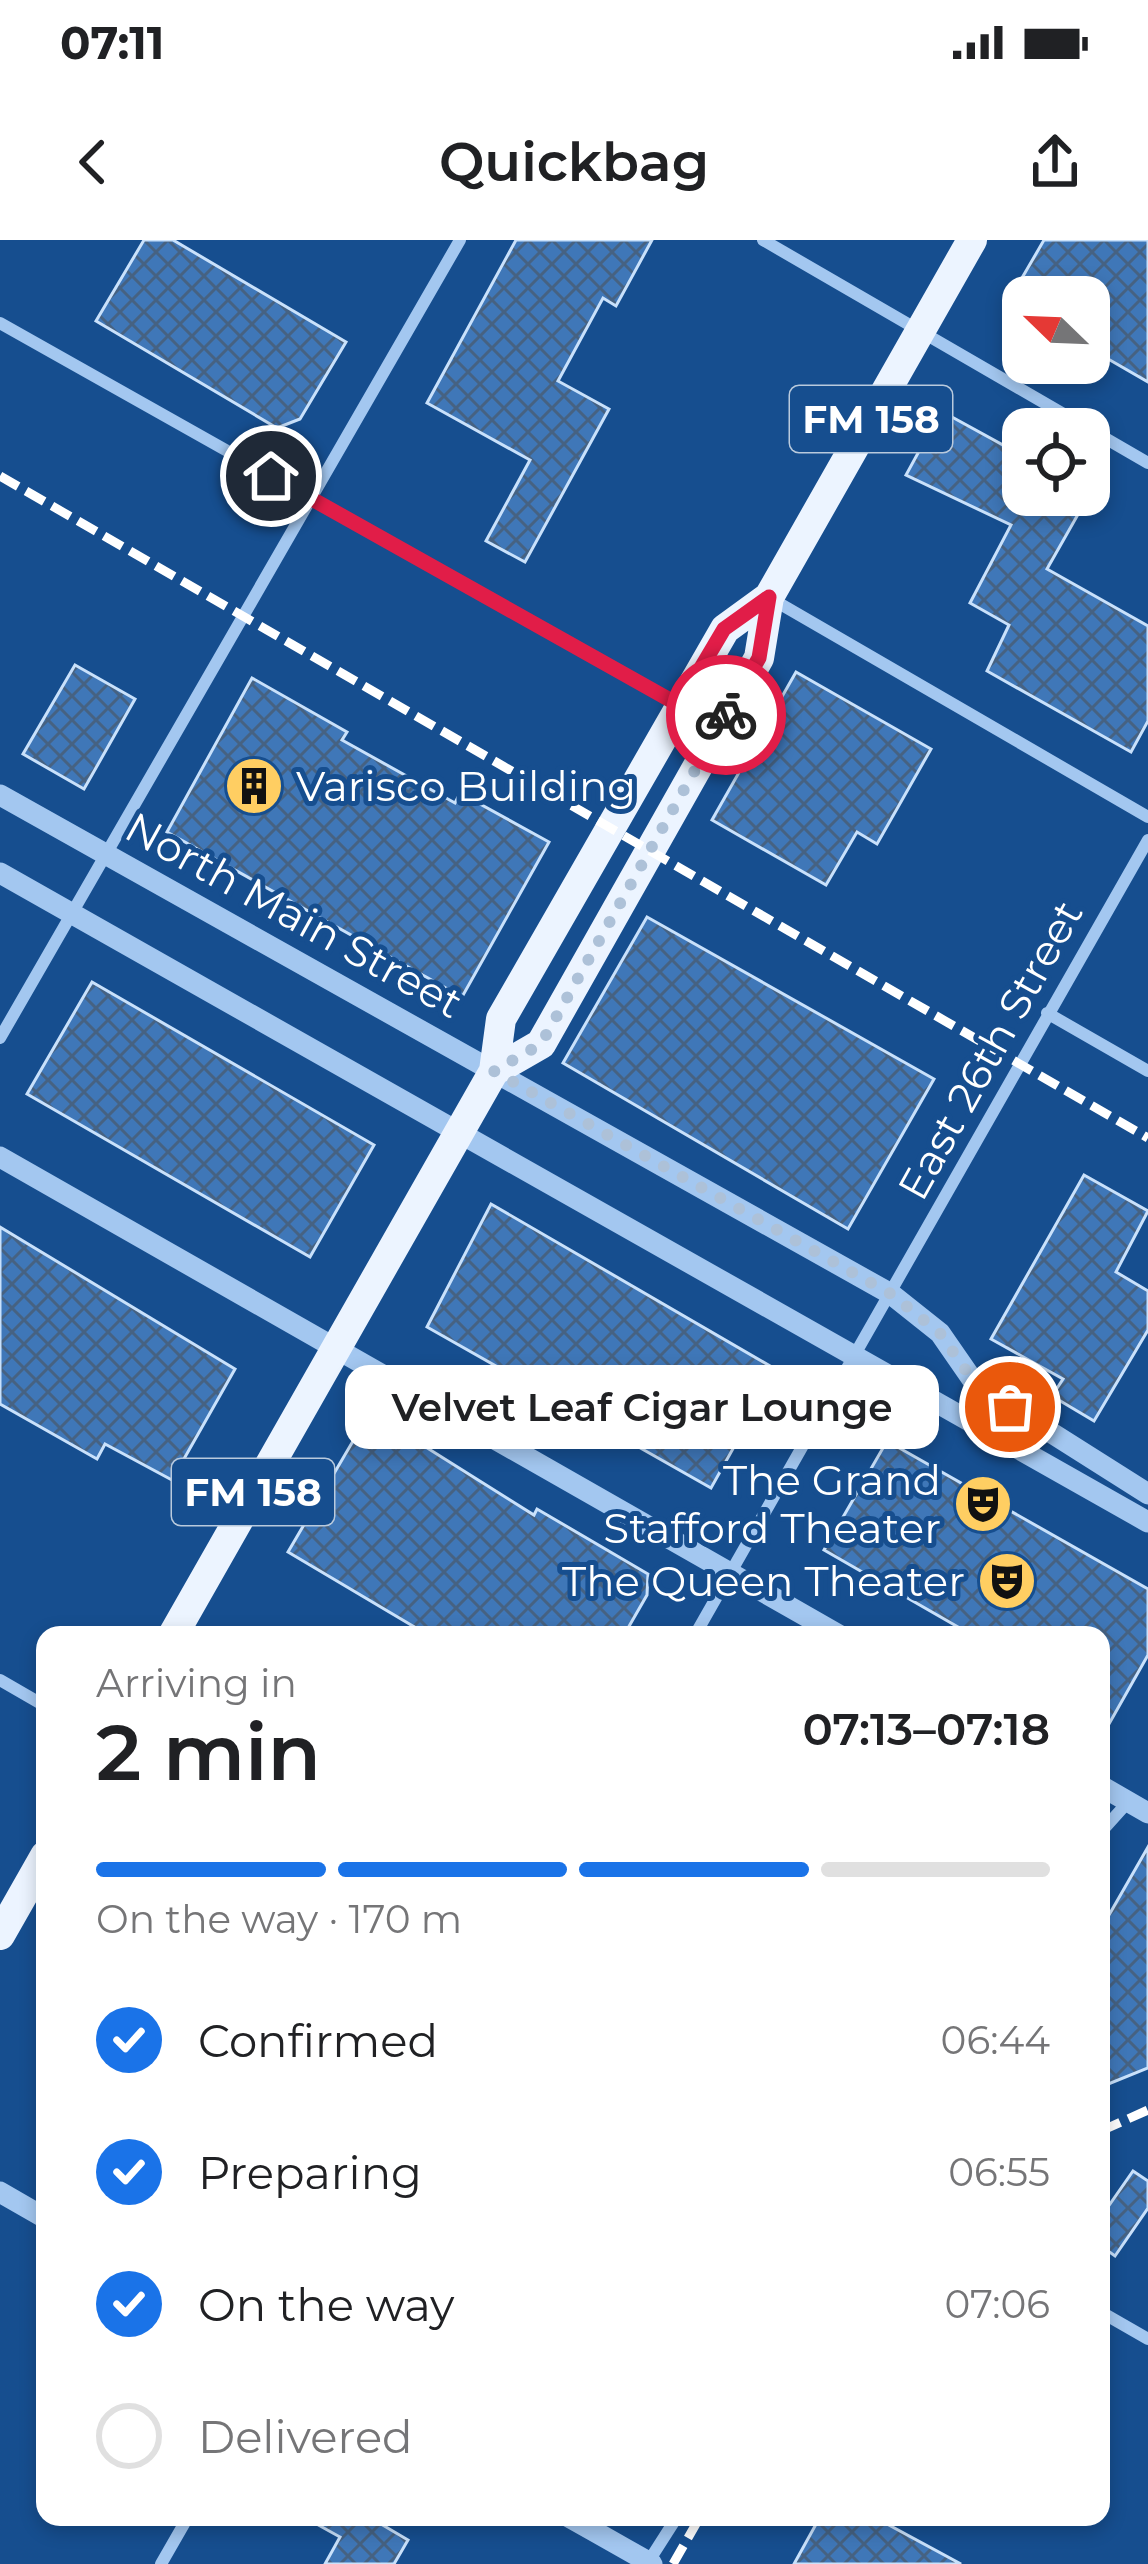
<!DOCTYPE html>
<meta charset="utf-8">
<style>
:root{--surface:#fff;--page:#f6f6f6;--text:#202124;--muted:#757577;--line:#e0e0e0;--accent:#1a73e8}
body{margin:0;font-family:Montserrat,sans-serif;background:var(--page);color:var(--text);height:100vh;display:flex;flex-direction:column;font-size:45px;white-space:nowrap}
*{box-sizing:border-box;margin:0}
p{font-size:39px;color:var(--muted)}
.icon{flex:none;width:66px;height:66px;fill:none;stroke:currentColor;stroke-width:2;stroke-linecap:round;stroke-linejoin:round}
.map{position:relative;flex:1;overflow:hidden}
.panel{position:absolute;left:36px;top:1386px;width:1074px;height:900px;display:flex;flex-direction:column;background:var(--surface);border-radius:24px;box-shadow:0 6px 18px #0003}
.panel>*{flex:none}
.needle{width:78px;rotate:293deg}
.controls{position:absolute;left:1002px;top:36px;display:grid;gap:24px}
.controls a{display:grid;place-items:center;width:108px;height:108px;border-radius:24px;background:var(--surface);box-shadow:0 6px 18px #0003;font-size:60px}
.pin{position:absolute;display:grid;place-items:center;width:102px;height:102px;color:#fff;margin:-51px;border:6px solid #fff;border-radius:50%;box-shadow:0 3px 12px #0007}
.courier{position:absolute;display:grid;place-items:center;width:120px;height:120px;margin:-60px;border:9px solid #e11d48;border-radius:50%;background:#fff;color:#222;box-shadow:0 3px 15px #0007}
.bubble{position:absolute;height:84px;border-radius:24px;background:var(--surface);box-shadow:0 6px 18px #0003;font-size:39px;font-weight:600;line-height:84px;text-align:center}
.head em{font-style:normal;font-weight:600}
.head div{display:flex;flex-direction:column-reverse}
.head{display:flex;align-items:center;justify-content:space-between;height:204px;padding:0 60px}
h1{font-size:78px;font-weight:600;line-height:90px}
.bar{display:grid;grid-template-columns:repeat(4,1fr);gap:18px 12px;align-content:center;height:144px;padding:0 60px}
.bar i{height:15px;border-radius:9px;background:var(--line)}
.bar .active{background:var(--accent)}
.bar p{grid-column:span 4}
ol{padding:0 60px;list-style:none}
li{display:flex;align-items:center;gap:36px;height:132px}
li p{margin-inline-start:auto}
li .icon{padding:12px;border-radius:50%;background:var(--accent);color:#fff;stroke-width:4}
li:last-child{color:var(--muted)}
li i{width:66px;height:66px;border:6px solid var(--line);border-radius:50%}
.status{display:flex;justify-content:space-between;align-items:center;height:84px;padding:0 60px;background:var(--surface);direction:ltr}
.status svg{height:33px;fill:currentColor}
header{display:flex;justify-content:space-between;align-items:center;height:156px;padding:0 60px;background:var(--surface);font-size:54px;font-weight:600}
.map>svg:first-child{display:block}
.building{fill:url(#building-cross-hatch);stroke:#c9e1fb;stroke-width:3}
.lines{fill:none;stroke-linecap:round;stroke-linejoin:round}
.minor{stroke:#a3c7f0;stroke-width:12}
.tertiary{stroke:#a3c7f0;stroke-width:21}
.primary{stroke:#ecf4ff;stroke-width:30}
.rail{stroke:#fff;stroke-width:9;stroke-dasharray:21 9;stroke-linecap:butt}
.done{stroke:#adc1d8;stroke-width:12;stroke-dasharray:0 21.6}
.route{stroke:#e11d48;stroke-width:15}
.labels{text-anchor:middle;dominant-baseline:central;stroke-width:10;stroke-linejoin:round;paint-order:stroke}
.shield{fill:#164e8f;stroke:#b9cadd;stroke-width:3}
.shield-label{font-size:39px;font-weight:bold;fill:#fff}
.poi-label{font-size:42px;fill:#fff;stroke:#164e8f;text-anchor:end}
.street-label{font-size:42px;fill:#fff;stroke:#164e8f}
</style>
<div class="status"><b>07:11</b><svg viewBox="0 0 49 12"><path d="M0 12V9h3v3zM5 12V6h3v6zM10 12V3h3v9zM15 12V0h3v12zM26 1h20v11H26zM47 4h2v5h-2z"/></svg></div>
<header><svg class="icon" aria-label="back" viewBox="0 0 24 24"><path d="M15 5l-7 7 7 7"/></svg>Quickbag<svg class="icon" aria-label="share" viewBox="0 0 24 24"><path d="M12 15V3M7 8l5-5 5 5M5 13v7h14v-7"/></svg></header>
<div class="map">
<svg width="1148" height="2324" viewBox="0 0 1148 2324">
<defs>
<pattern id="building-cross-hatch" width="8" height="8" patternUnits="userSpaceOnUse" patternTransform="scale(3)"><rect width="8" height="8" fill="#3f77b8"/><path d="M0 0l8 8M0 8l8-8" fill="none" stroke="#466282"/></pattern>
</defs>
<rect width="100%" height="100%" fill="#164e8f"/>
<path class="building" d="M144 0H173L346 102 300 179 277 188 96 81Z
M516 0H652L616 66 603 58 558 141 609 169 525 322 486 301 530 220 427 163Z
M1044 0H1148V142L1089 108V57H1011Z
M941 171 1023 216V255H1089L1047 329 1148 386V481L1131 512 987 431 1009 385 970 363 1011 285 906 235Z
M75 425 135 459 84 549 23 514Z
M796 432 931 509 877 604 857 592 826 645 712 580Z
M252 438 347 492 342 500 455 563 460 553 549 602 462 757 167 592Z
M647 677 934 839 848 989 563 823Z
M92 742 374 905 310 1017 27 854Z
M1084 935 1148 971 1116 1032 1148 1051V1090L1094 1181 1052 1156 1063 1139 991 1099Z
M491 964 777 1130 711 1248 427 1087Z
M0 987 235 1129 172 1240 105 1204 97 1219 0 1164Z
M370 1172 534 1275 537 1269 648 1334 647 1355 624 1395H428L288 1312Z
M887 1201 1148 1349V1415L1101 1498V1395H972L824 1310Z
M1148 1607V1828L1101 1847V1689Z
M1133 1931 1148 1941V1968L1115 2016 1101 2006V1977Z
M304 2277H369L408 2300 394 2324H325L340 2297Z
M820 2277H874L961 2324H794Z"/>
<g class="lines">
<path class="minor" d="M763 0 1148 223
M0 83 678 465
M770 358 1148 577
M1047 773 1148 831
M0 798 460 0
M695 1395 1148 600
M0 1440 45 1466
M1101 1592 1128 1562
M1101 2072 1148 2099
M161 2324 188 2277
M647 2324 677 2277"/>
<path class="tertiary" d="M0 555 891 1054 940 1093 976 1145 1148 1254
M0 633 1148 1282
M0 917 839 1395
M1101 1546 1148 1573
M0 1952 45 1978
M569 2277 652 2324"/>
<path class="primary" d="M494 831 541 804 759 418 769 357 972 0
M173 1395 494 831 501 779 725 389 769 357
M0 1695 45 1616"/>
<path class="rail" d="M0 236 1148 898
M1101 1891 1148 1870
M673 2324 700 2277"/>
</g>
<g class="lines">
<path class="done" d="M726 475 541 804 494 831 891 1054 940 1093 976 1145 1010 1167"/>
<path class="route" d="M271 236 679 465 724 389 769 357 759 418 726 475"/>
</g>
<defs>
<symbol id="building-disc" viewBox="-11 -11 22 22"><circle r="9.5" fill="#ffce62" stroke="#164e8f"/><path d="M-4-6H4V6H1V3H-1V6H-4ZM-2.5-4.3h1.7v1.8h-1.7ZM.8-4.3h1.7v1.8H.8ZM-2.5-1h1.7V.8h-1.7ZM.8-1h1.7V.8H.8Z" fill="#111"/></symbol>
<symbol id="theatre-disc" viewBox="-11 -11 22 22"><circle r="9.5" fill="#ffce62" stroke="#164e8f"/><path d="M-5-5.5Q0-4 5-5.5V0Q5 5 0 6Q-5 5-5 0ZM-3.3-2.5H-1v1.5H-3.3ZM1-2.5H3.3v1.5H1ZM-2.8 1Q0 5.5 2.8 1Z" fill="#111"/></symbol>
</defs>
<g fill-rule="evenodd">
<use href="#building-disc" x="221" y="513" width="66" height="66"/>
<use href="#theatre-disc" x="950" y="1231" width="66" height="66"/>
<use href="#theatre-disc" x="974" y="1308" width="66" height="66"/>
</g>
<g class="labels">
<g class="shield">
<rect x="790" y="146" width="162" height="66" rx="9"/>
<rect x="172" y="1219" width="162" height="66" rx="9"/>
</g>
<g class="shield-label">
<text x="871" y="179">FM 158</text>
<text x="253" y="1252">FM 158</text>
</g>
<g class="poi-label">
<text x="296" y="546" text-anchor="start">Varisco Building</text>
<text x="941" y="1240">The Grand<tspan x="941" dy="48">Stafford Theater</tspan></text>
<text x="965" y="1341">The Queen Theater</text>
</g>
<g class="street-label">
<text transform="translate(294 675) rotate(29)">North Main Street</text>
<text transform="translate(990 810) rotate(-61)">East 26th Street</text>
</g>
</g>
</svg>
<div class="controls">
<a><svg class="needle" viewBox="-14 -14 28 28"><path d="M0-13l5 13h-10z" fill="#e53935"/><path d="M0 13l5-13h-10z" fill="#757577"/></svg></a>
<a><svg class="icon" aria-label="locate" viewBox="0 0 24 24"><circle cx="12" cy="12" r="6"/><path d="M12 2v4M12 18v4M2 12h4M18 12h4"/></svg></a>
</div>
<div class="pin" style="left:1010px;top:1167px;background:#ea580c"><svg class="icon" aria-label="bag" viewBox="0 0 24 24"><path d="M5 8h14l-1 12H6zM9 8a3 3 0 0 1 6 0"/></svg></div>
<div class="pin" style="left:271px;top:236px;background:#1f2937"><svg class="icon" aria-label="home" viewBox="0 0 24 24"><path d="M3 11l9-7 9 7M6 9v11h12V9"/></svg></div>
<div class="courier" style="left:726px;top:475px"><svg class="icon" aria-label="bike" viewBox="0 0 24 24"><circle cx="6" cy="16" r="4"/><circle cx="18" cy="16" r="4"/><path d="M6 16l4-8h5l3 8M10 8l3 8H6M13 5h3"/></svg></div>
<div class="bubble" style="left:345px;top:1125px;width:594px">Velvet Leaf Cigar Lounge</div>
<section class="panel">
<div class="head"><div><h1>2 min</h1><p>Arriving in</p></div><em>07:13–07:18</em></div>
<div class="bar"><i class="active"></i><i class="active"></i><i class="active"></i><i></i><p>On the way · 170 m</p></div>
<ol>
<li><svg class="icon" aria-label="check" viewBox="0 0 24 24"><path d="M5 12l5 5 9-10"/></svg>Confirmed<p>06:44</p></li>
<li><svg class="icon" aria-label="check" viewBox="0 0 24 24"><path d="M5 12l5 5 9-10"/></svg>Preparing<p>06:55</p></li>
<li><svg class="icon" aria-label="check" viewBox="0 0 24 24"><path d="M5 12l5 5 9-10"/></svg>On the way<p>07:06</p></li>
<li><i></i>Delivered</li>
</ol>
</section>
</div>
